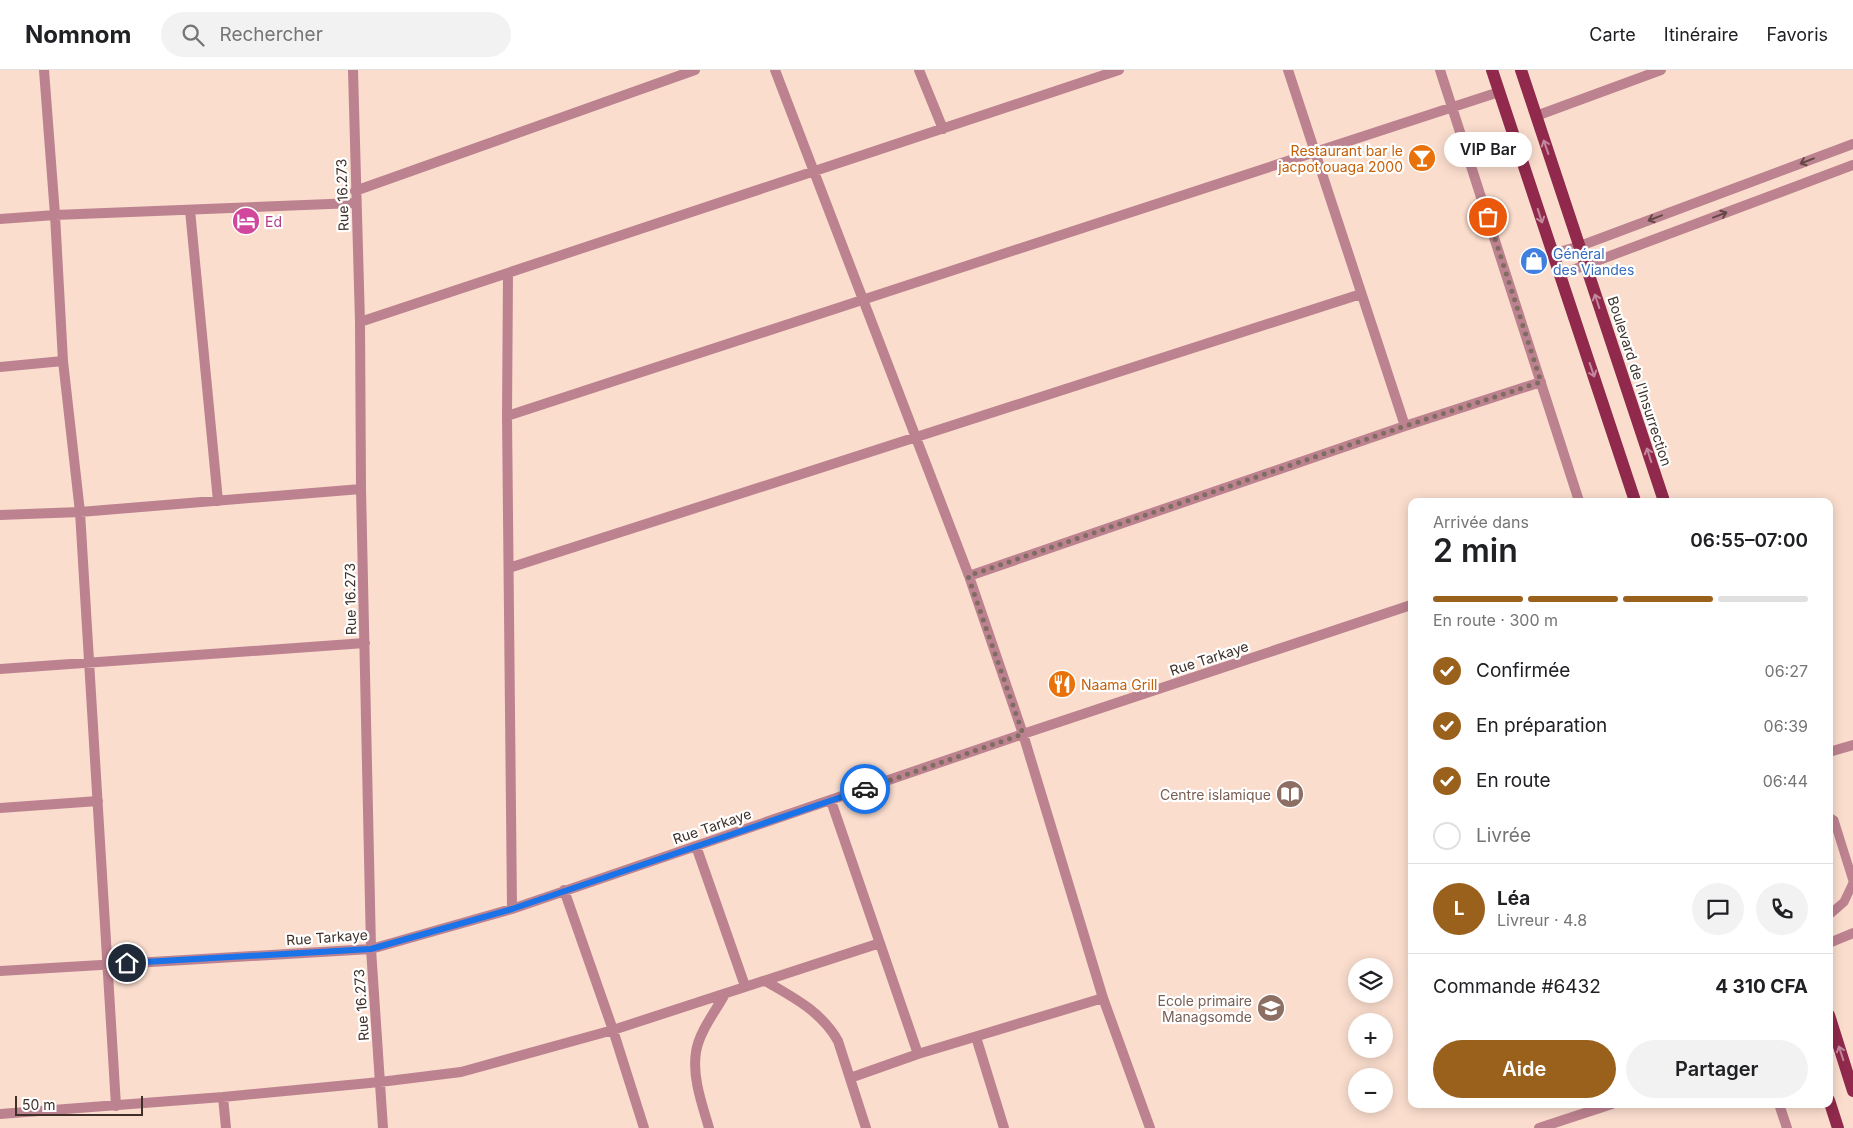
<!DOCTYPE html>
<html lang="fr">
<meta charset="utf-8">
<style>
:root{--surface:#fff;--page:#f2f2f2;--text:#202124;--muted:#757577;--line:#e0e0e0;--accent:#9a611d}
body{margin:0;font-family:Inter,sans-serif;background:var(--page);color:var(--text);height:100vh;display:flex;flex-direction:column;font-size:19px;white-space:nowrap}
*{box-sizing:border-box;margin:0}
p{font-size:16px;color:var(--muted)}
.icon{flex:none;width:28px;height:28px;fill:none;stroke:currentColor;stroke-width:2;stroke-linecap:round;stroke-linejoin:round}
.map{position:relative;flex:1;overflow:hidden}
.panel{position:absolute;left:1408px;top:428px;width:425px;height:610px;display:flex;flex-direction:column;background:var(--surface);border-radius:10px;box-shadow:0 2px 12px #0003}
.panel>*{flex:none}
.fabs{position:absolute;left:1348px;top:888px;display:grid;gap:10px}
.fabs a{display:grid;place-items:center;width:45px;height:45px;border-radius:50%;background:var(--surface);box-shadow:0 2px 12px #0003;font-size:25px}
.scale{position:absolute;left:15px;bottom:12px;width:128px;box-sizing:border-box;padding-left:5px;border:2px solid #3e3028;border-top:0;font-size:14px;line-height:18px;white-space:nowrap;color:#3e3028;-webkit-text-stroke:4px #fff;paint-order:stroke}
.pin{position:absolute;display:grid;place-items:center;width:42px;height:42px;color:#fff;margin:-21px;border:2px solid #fff;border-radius:50%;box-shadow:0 1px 5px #0007}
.courier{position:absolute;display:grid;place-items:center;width:50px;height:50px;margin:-25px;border:4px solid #1a73e8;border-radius:50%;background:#fff;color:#222;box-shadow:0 1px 6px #0007}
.bubble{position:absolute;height:35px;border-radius:18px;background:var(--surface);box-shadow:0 2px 12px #0003;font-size:16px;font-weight:600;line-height:35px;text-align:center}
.overview em{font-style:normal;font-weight:600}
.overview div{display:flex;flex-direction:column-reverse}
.overview{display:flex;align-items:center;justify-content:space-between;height:85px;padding:0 25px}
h1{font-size:32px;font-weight:600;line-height:38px}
.bar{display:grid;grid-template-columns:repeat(4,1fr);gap:8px 5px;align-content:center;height:60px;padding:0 25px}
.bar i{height:6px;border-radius:4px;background:var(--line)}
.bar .selected{background:var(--accent)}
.bar p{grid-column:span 4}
.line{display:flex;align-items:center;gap:12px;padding:0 25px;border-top:1px solid var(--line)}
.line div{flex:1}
.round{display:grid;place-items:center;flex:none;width:52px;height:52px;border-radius:26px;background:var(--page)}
ol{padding:0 25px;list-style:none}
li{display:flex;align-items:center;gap:15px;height:55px}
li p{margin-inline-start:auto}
li .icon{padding:5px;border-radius:50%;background:var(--accent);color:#fff;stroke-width:4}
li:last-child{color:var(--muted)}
li i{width:28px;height:28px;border:2px solid var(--line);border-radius:50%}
.primary-button{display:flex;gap:10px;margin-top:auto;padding:10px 25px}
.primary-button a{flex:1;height:58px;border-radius:30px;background:var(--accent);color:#fff;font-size:20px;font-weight:600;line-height:58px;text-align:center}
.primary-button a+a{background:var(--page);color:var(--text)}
header{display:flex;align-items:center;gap:30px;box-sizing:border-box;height:70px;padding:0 25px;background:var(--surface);border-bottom:1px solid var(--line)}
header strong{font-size:24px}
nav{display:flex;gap:28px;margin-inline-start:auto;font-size:18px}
.search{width:350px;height:45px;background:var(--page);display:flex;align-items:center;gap:12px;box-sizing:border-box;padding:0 18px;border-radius:28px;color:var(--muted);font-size:19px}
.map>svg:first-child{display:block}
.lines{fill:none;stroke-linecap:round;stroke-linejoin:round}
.service{stroke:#bd8290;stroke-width:9}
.minor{stroke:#bd8290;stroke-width:10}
.primary{stroke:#90294c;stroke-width:12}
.oneway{stroke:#c2899d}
.oneway2{stroke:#644947}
.done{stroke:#806d62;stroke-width:5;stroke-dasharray:0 9}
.route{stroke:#1a73e8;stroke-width:6}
.labels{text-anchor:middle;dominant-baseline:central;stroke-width:4.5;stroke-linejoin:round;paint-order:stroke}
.food-label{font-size:14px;fill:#c56008;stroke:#fff;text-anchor:end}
.street-label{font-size:14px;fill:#3e3028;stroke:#fff}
.hotel-label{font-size:14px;fill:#b23c85;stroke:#fff;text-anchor:start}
.shop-label{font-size:14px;fill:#366cbe;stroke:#fff;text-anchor:start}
.education-label{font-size:14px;fill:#785e54;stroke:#fff;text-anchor:end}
</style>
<header>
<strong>Nomnom</strong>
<div class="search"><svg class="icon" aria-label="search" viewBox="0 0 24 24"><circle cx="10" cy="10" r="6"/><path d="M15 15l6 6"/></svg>Rechercher</div>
<nav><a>Carte</a><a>Itinéraire</a><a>Favoris</a></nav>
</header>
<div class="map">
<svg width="1853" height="1058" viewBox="0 0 1853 1058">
<rect width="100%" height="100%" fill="#faddcd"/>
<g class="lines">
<path class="service" d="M1829 747 1834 750 1853 811
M1829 845 1844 832 1853 813"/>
<path class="minor" d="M44 0 55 145 63 291 80 442 116 1036
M353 0 360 252 361 419 371 879 383 1058
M775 0 969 506 1023 664 1103 928 1150 1058
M919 0 943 59
M1288 0 1405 356
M1440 0 1579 431
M1536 46 1661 0
M355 121 695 0
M190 140 218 431
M0 149 55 145 355 133
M1552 184 1580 176 1853 74
M508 203 507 346 512 839
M1559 205 1853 95
M360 252 1119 0
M0 297 63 291
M507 346 1499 22
M0 445 80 442 361 419
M509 498 1361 224
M969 506 1405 356 1541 312
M0 599 365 573
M1829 682 1853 675
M831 731 918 984
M0 738 98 731
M696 776 745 916
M564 820 613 960 644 1058
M1829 873 1853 863
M0 901 371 879 512 839 1023 664 1411 535
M765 911C793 927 822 942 838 971L866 1058
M976 967 1004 1058
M850 1008 918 984 1103 928
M223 1027 226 1058
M1779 1034 1787 1058
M0 1044 223 1027 380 1012 461 1002 613 960 880 873
M709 1058C702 1034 692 1007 696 982 699 962 715 942 725 924
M1539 1058 1612 1034"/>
<path class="primary" d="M1492 0 1635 431
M1521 0 1664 431
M1829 945 1853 1021
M1829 1030 1838 1058"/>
</g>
<defs><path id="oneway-shaft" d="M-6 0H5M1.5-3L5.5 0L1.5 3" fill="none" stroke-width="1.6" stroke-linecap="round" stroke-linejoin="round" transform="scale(1.25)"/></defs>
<g class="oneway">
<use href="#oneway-shaft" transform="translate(1546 77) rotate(-109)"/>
<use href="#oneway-shaft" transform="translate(1540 146) rotate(72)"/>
<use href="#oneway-shaft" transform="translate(1597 231) rotate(-108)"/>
<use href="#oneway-shaft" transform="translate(1592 300) rotate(71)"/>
<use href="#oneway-shaft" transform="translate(1649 385) rotate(-108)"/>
<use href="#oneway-shaft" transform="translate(1841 983) rotate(-108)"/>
</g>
<g class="oneway2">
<use href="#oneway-shaft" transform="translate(1807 91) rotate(159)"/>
<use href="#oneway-shaft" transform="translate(1720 145) rotate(-21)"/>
<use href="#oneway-shaft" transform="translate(1655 148) rotate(159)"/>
</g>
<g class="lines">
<path class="done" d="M865 719 1023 664 968 506 1405 356 1541 312 1488 147"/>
<path class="route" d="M127 893 371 879 512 839 865 719"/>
</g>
<defs>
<symbol id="bar-disc" viewBox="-11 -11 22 22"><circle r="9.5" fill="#e8710a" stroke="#fff"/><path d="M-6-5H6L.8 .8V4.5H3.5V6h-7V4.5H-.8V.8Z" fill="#fff"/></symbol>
<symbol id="hotel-disc" viewBox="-11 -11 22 22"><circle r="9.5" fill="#d1479c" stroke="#fff"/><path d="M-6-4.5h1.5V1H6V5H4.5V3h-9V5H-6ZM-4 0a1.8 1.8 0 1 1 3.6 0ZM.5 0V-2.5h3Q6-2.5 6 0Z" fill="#fff"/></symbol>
<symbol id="shop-disc" viewBox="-11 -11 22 22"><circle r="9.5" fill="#3f7fe0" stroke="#fff"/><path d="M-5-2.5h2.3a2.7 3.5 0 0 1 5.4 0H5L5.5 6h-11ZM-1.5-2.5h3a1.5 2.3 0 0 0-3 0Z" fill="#fff"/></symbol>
<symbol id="restaurant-disc" viewBox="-11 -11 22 22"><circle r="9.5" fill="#e8710a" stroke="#fff"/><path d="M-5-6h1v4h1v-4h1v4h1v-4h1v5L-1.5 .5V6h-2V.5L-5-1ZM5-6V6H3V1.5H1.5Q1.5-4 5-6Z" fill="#fff"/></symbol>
<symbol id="library-disc" viewBox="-11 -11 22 22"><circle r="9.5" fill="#8d6e63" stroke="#fff"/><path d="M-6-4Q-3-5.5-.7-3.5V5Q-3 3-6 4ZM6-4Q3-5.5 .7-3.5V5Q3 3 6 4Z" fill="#fff"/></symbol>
<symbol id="school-disc" viewBox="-11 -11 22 22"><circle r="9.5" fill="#8d6e63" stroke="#fff"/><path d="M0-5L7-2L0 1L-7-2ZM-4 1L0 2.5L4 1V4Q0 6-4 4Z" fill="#fff"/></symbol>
</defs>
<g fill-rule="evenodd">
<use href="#bar-disc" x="1406" y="72" width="32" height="32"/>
<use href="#hotel-disc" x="230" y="135" width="32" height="32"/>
<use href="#shop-disc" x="1518" y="175" width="32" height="32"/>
<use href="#restaurant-disc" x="1046" y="598" width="32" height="32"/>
<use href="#library-disc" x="1274" y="708" width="32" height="32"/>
<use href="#school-disc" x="1255" y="922" width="32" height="32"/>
</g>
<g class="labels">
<g class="food-label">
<text x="1403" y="80">Restaurant bar le<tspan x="1403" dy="16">jacpot ouaga 2000</tspan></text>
<text x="1081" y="614" text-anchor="start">Naama Grill</text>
</g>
<g class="street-label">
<text transform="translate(342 125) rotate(-92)">Rue 16.273</text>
<text transform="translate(1640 311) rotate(72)">Boulevard de l'Insurrection</text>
<text transform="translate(350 529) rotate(-91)">Rue 16.273</text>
<text transform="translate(1209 588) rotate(-18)">Rue Tarkaye</text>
<text transform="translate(712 756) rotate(-19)">Rue Tarkaye</text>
<text transform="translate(327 867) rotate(-4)">Rue Tarkaye</text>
<text transform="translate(361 935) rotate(-94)">Rue 16.273</text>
</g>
<g class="hotel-label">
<text x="265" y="151">Ed</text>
</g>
<g class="shop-label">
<text x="1553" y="183">Général<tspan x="1553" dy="16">des Viandes</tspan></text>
</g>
<g class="education-label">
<text x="1271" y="724">Centre islamique</text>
<text x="1252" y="930">Ecole primaire<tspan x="1252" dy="16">Managsomde</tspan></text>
</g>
</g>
</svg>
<div class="fabs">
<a><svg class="icon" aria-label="layers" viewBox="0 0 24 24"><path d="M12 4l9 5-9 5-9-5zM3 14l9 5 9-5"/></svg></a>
<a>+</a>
<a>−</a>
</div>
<div class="scale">50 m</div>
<div class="pin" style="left:1488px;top:147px;background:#ea580c"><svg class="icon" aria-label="bag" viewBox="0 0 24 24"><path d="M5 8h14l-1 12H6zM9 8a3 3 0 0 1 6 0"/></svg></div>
<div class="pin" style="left:127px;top:893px;background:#1f2937"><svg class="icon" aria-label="home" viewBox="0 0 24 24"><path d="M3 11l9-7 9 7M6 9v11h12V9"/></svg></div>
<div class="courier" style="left:865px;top:719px"><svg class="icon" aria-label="car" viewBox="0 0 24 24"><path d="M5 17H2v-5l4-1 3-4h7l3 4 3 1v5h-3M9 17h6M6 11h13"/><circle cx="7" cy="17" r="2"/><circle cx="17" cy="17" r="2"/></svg></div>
<div class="bubble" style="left:1444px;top:62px;width:88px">VIP Bar</div>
<section class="panel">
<div class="overview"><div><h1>2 min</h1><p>Arrivée dans</p></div><em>06:55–07:00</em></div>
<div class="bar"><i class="selected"></i><i class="selected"></i><i class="selected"></i><i></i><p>En route · 300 m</p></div>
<ol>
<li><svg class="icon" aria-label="check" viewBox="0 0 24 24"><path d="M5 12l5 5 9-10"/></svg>Confirmée<p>06:27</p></li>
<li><svg class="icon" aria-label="check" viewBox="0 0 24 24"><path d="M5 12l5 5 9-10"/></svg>En préparation<p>06:39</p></li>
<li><svg class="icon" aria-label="check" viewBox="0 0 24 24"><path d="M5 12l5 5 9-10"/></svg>En route<p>06:44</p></li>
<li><i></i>Livrée</li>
</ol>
<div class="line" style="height:90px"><b class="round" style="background:var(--accent);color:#fff">L</b><div><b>Léa</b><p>Livreur · 4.8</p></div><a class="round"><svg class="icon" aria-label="chat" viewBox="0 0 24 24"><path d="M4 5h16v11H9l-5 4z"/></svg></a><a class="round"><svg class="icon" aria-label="phone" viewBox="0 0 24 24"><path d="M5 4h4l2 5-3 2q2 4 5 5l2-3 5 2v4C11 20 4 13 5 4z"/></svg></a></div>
<div class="line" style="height:65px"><div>Commande #6432</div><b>4 310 CFA</b></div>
<div class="primary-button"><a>Aide</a><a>Partager</a></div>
</section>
</div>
